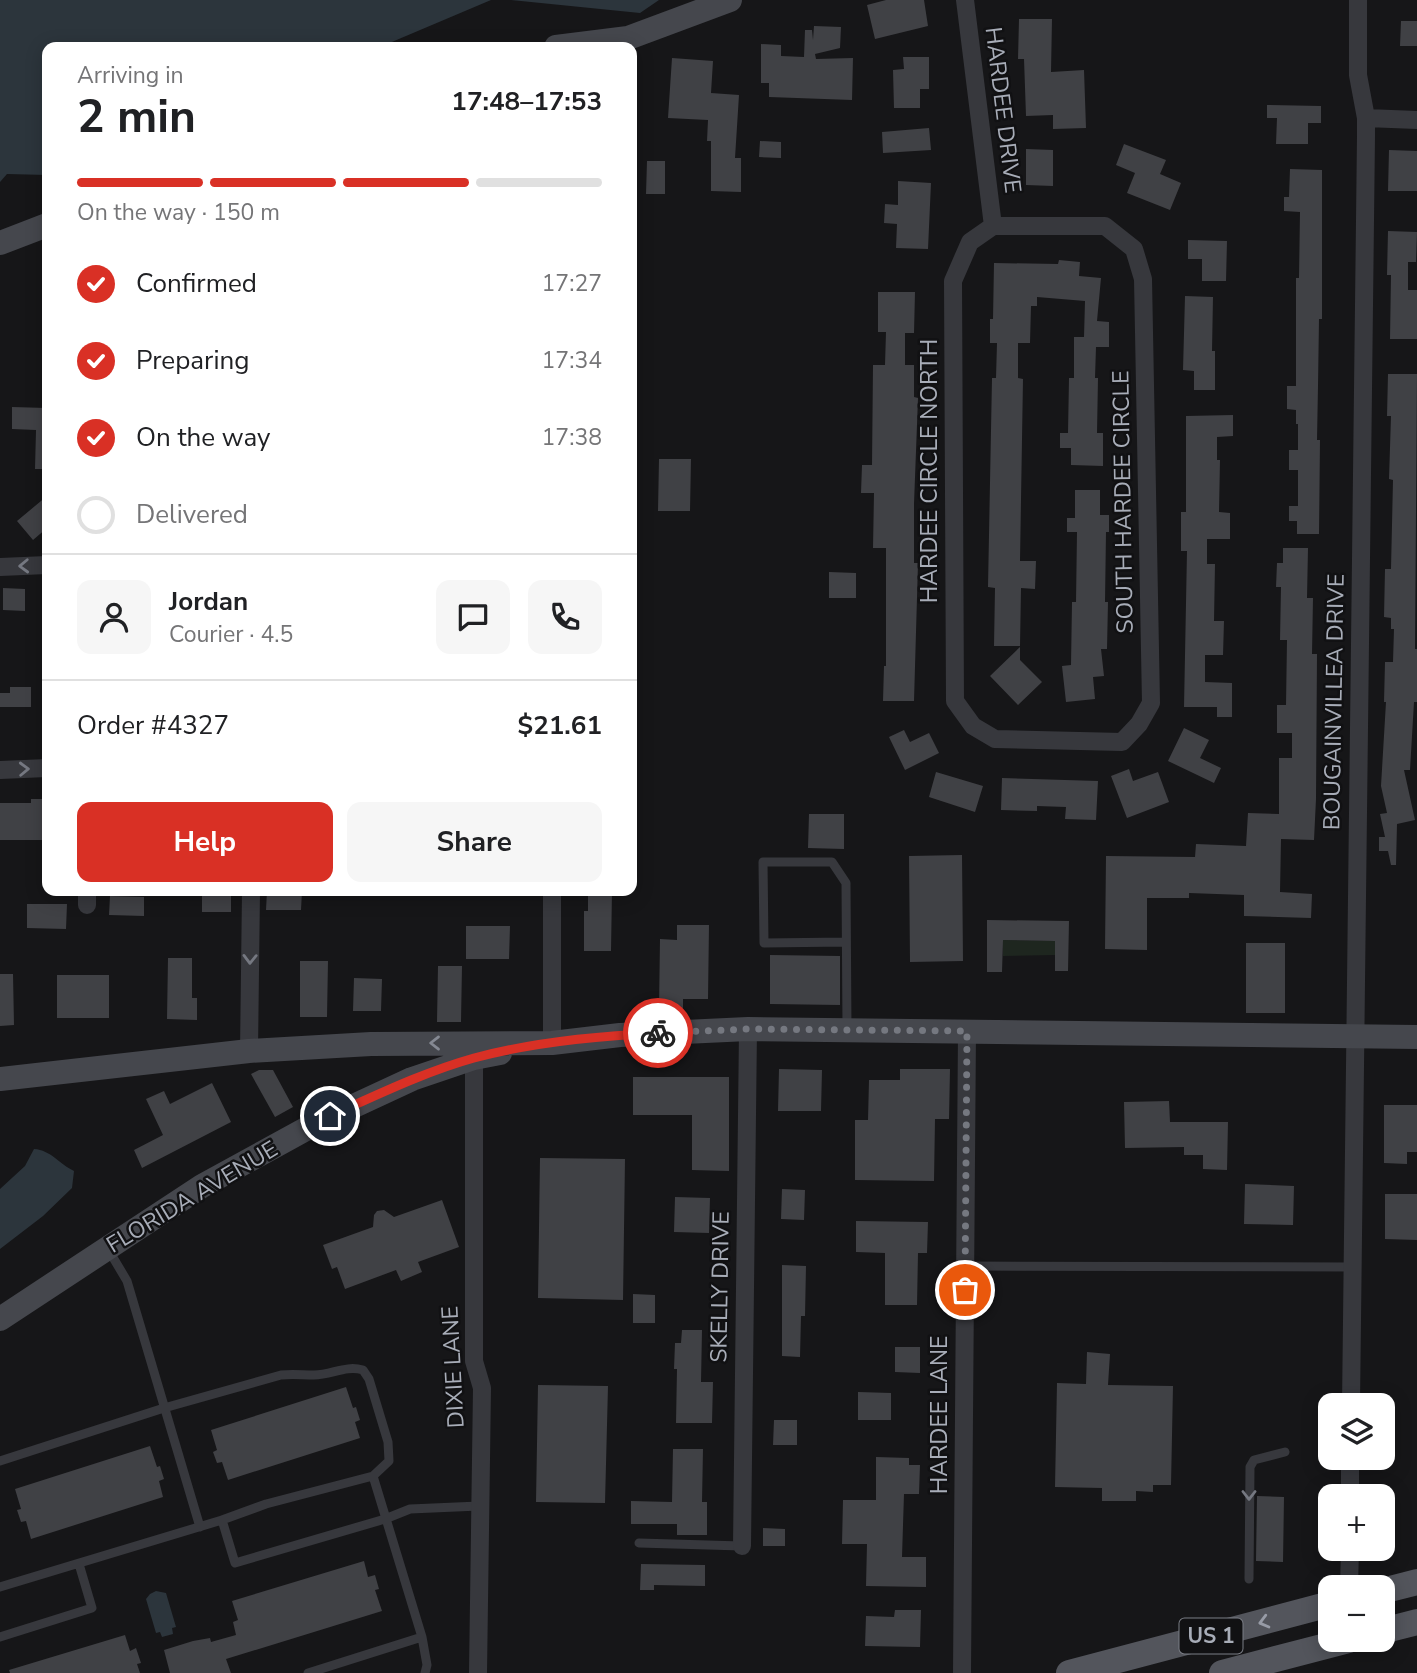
<!DOCTYPE html>
<meta charset="utf-8">
<style>
:root{--surface:#fff;--page:#f6f6f6;--text:#202124;--muted:#757577;--line:#e0e0e0;--accent:#d93025}
body{margin:0;font-family:"Nunito Sans",sans-serif;background:var(--page);color:var(--text);height:100vh;display:flex;flex-direction:column;font-size:26px;white-space:nowrap}
*{box-sizing:border-box;margin:0}
p{font-size:23px;color:var(--muted)}
.icon{flex:none;width:38px;height:38px;fill:none;stroke:currentColor;stroke-width:2;stroke-linecap:round;stroke-linejoin:round}
.map{position:relative;flex:1;overflow:hidden}
.side{position:absolute;left:42px;top:42px;width:595px;height:854px;display:flex;flex-direction:column;background:var(--surface);border-radius:14px;box-shadow:0 4px 18px #0003}
.side>*{flex:none}
.fabs{position:absolute;left:1318px;top:1393px;display:grid;gap:14px}
.fabs a{display:grid;place-items:center;width:77px;height:77px;border-radius:14px;background:var(--surface);box-shadow:0 4px 18px #0003;font-size:35px}
.pin{position:absolute;display:grid;place-items:center;width:60px;height:60px;color:#fff;margin:-30px;border:4px solid #fff;border-radius:50%;box-shadow:0 2px 7px #0007}
.courier{position:absolute;display:grid;place-items:center;width:70px;height:70px;margin:-35px;border:5px solid #d93025;border-radius:50%;background:#fff;color:#222;box-shadow:0 2px 9px #0007}
.summary em{font-style:normal;font-weight:700}
.summary div{display:flex;flex-direction:column-reverse}
.summary{display:flex;align-items:center;justify-content:space-between;height:119px;padding:0 35px}
h1{font-size:46px;font-weight:700;line-height:52px}
.bar{display:grid;grid-template-columns:repeat(4,1fr);gap:10px 7px;align-content:center;height:84px;padding:0 35px}
.bar i{height:9px;border-radius:5px;background:var(--line)}
.bar .on{background:var(--accent)}
.bar p{grid-column:span 4}
.line{display:flex;align-items:center;gap:18px;padding:0 35px;border-top:2px solid var(--line)}
.line div{flex:1}
.round{display:grid;place-items:center;flex:none;width:74px;height:74px;border-radius:14px;background:var(--page)}
ol{padding:0 35px;list-style:none}
li{display:flex;align-items:center;gap:21px;height:77px}
li p{margin-inline-start:auto}
li .icon{padding:7px;border-radius:50%;background:var(--accent);color:#fff;stroke-width:4}
li:last-child{color:var(--muted)}
li i{width:38px;height:38px;border:4px solid var(--line);border-radius:50%}
.primary-button{display:flex;gap:14px;margin-top:auto;padding:14px 35px}
.primary-button a{flex:1;height:80px;border-radius:14px;background:var(--accent);color:#fff;font-size:28px;font-weight:700;line-height:80px;text-align:center}
.primary-button a+a{background:var(--page);color:var(--text)}
.map>svg:first-child{display:block}
.green{fill:#1e261f}
.water{fill:#2c353c}
.building{fill:#404145}
.lines{fill:none;stroke-linecap:round;stroke-linejoin:round}
.lane{stroke:#37383d;stroke-width:9}
.street{stroke:#37383d;stroke-width:18}
.secondary{stroke:#45474d;stroke-width:24}
.primary{stroke:#53555c;stroke-width:26}
.oneway{stroke:#757881}
.oneway2{stroke:#858993}
.oneway3{stroke:#979ba6}
.done{stroke:#757880;stroke-width:7;stroke-dasharray:0 12.6}
.route{stroke:#d93025;stroke-width:9}
.labels{text-anchor:middle;dominant-baseline:central;stroke-width:5;stroke-linejoin:round;paint-order:stroke}
.shield{fill:#111113;stroke:#7b7e86;stroke-width:2}
.shield-label{font-size:21px;font-weight:bold;fill:#a8adb8}
.street-label{font-size:23px;fill:#a8adb8;stroke:#111113}
</style>
<div class="map">
<svg width="1417" height="1673" viewBox="0 0 1417 1673">
<rect width="100%" height="100%" fill="#161618"/>
<path class="green" d="M1003 940 1055 941V955L1003 956Z"/>
<path class="water" d="M0 0H491L380 47H47V175L7 174 0 182Z
M511 0H659L640 13Z
M34 1149C51 1150 59 1164 74 1171L72 1188 43 1216 0 1249V1189L25 1166Z
M156 1591 166 1593 176 1627 172 1628 173 1634 162 1637 160 1632 156 1633 146 1599 150 1594Z"/>
<path class="building" d="M886 0H924L928 26 875 39 867 5Z
M1019 19H1052L1051 72 1084 70 1086 128 1053 129V115L1026 116 1024 59H1018Z
M1401 21H1417V46H1400Z
M814 26 841 27 840 48 815 54 816 59 853 58 852 100 769 97V83H761V44L781 45V56L804 57 805 30H812L813 40Z
M903 57H929V89H920V108H894L893 70 904 69Z
M672 58 713 61 711 93 739 95 735 158H741V192L711 191V141H707L708 120 668 118Z
M1267 105 1321 106V123H1308V144H1276L1277 118H1267Z
M929 128 931 150 883 153 882 132Z
M760 141 781 142V158L759 157Z
M1124 144 1166 160 1160 174 1181 183 1170 210 1127 193 1135 173 1116 165Z
M1026 149 1053 150V186L1026 185Z
M1389 150 1417 151V191H1388Z
M647 161H665V194H646Z
M1290 169 1322 170V319H1319L1318 386 1317 440H1320L1319 534H1297V521H1289V506H1298V470H1289V450H1298V424H1296V410L1287 409V386H1296V278H1299L1300 212 1284 211V197H1289Z
M898 181 931 183 928 249 896 248 897 224 884 223 885 204 898 205Z
M1388 231 1417 232 1416 262H1408V290H1417V339H1390L1391 275H1387Z
M1188 240 1227 241 1226 281H1202V259H1188Z
M1059 260 1080 262 1079 276 1101 278 1097 321 1109 322V347H1096L1095 378H1098L1097 433H1103V466L1071 465V448H1060V433H1068L1069 378H1074V337H1084L1085 301 1037 297V306H1031L1030 343H1018V378L1023 379 1020 561H1036L1035 589 1021 588 1020 646H994L995 588 988 587 992 378H996L997 343H990V319H993L994 263 1058 264Z
M878 292H915L914 333H905V365H914V397L918 398 914 504V563H918L914 701H883L884 666H886V548H873L874 493H861L862 465H872L873 365H885L886 332H878Z
M1185 296 1213 297 1212 351H1215V390H1194V371L1183 370Z
M1388 374H1417L1415 649H1417V702H1414L1410 770H1404L1415 820 1397 824 1396 865H1391L1388 851H1379V837H1385L1380 814 1387 813 1381 786 1386 702H1384L1385 662H1393L1394 629H1391V618L1384 617 1385 569H1391L1393 480 1389 479 1391 416H1387Z
M12 407 47 408V469H35L36 430 12 429Z
M1233 415V436L1217 437V460H1220L1219 512 1230 513V539H1207V564H1215L1214 621H1224L1223 655H1205V682L1232 683V717H1217V707H1184L1187 551H1181V512H1186V416Z
M659 459H691L690 511H658Z
M1075 490H1100V515H1109V532H1106L1105 602H1108L1107 649H1101L1104 676 1093 677 1095 699 1066 702 1062 666 1071 665 1072 602H1076L1077 532H1067V518H1075Z
M47 496V528L33 540 17 521Z
M1283 548H1308L1307 598H1313L1312 654H1317L1316 799 1314 840 1281 839 1280 892 1312 894 1311 918 1244 916V895L1189 893V898H1147V950L1105 949 1106 856 1195 857 1196 844 1246 846 1248 813 1279 814V758H1292V733H1277V705H1286L1287 640H1280L1281 587H1276L1277 563H1283Z
M829 572 856 573V598H829Z
M3 588 25 589V611L3 610Z
M1020 647V660L1042 682 1018 705 990 676Z
M10 687H31V707H0V693H10Z
M1184 728 1209 740 1200 758 1221 768 1214 783 1168 761Z
M904 730 910 742 929 733 939 753 905 770 889 737Z
M1129 769 1133 781 1158 772 1169 802 1127 818 1111 776Z
M936 772 983 786 975 812 929 797Z
M1002 778 1098 781 1096 820 1065 819 1066 807 1037 806V811L1001 810Z
M31 799H47V840H0V803H31Z
M809 814H844V849L808 848Z
M962 855 963 961 910 962 909 856Z
M267 891H302L301 910H266Z
M588 891H612L611 951H584V911H588Z
M202 893 231 894V912H202Z
M110 896 144 897V916L109 915Z
M27 904H67L66 929 27 928Z
M987 920 1069 921 1068 971H1055V941L1003 940 1002 972H987Z
M677 925H709L708 999H683V1008H659L660 939 677 940Z
M466 926H510L509 959H466Z
M1246 943H1285V1013H1246Z
M770 955 840 956V1005L770 1004Z
M168 958H192V998H197V1020L167 1019Z
M300 961H328L327 1017H300Z
M438 966H462L461 1022H437Z
M0 974H13L14 1025 0 1026Z
M57 975H109V1018H57Z
M354 978 382 979 381 1011H353Z
M779 1069 822 1070 821 1111H778Z
M900 1069H950L949 1119H935L934 1181 855 1180V1120H868L869 1080H900Z
M259 1070H273L293 1107 275 1117 251 1074Z
M633 1077H729V1171L692 1170V1115H633Z
M212 1083 231 1122 142 1168 134 1150 163 1135 146 1099 164 1091 170 1104Z
M1169 1101 1170 1122H1228L1227 1170 1203 1169V1155H1184V1147L1125 1148 1124 1102Z
M1384 1105H1417V1152H1407V1164L1384 1163Z
M540 1158 625 1159 623 1300 538 1298Z
M1245 1184 1294 1186 1293 1225 1244 1224Z
M782 1189 805 1190 804 1220 781 1219Z
M1385 1194H1417V1240L1385 1239Z
M675 1197 710 1198 709 1233 674 1232Z
M442 1200 459 1247 418 1262 422 1272 401 1281 396 1270 345 1289 337 1267 332 1269 323 1245 373 1227 374 1215 377 1211 384 1210 394 1217Z
M856 1221 928 1222 927 1253H918L917 1305H885V1253L856 1252Z
M782 1265 806 1266 805 1316H801L800 1357 782 1356Z
M633 1294 655 1295V1323H633Z
M682 1330H702L701 1382H713L712 1423H676L677 1369H674L675 1343H681Z
M895 1347H920V1373L895 1372Z
M1087 1352 1110 1354 1108 1385 1173 1386 1171 1485H1153V1492L1136 1491V1501H1102V1488L1055 1487 1057 1383 1086 1384Z
M538 1385 608 1386 605 1503 536 1502Z
M346 1387 353 1408 356 1407 360 1420 355 1422 360 1438 228 1480 222 1462 217 1463 213 1452 217 1450 211 1430Z
M858 1392 891 1393V1420H858Z
M774 1420H797V1445H773Z
M150 1446 157 1467 160 1466 164 1479 159 1481 163 1497 31 1539 26 1521 21 1522 17 1510 21 1509 15 1489Z
M673 1449H703L702 1502H707V1535H677V1524H631V1501L672 1502Z
M876 1457 909 1458V1465H920L919 1494H904L902 1557H926V1587L866 1586 867 1544H842L843 1500H876Z
M1257 1496 1284 1497 1283 1562 1256 1561Z
M763 1528 785 1529V1546H763Z
M364 1561 368 1577 375 1575 379 1589 375 1590 382 1611 226 1659 231 1673H170L164 1650 193 1641 210 1638 211 1642 236 1635 233 1622 238 1620 232 1601Z
M641 1564 705 1565V1586L654 1585V1590H640Z
M895 1610H921L920 1647 865 1646 866 1616 894 1617Z
M125 1635 130 1651 136 1648 141 1663 137 1664 140 1673H10L9 1670Z"/>
<g class="lines">
<path class="lane" d="M846 942 764 943 763 862H832L846 883 847 1028
M108 1249 127 1281 200 1527
M965 1266 1352 1267
M0 1461 164 1408 281 1375C293 1374 302 1375 314 1375 332 1375 345 1365 363 1370L369 1379 388 1442 389 1461 373 1476
M222 1520 266 1504 373 1476 422 1637 427 1665 425 1673
M639 1543 742 1546
M1249 1579 1250 1467 1254 1460 1285 1452
M0 1587 222 1520 235 1563 385 1519 410 1509 479 1506
M0 1637 92 1608 79 1564
M308 1673 422 1637"/>
<path class="street" d="M965 0 993 226
M1366 118 1417 120
M993 226H1105L1134 249 1143 279 1151 703 1139 724 1122 742 995 739 973 726 955 701 953 281 970 242Z
M0 567 47 565
M0 770 47 768
M87 905V891
M552 1043V891
M249 1051 251 891
M474 1058V1361L482 1388 478 1673
M1351 1405 1366 136V118L1358 75V0
M1350 1496V1458
M742 1546 748 1029
M1349 1587 1350 1549
M962 1673 967 1031"/>
<path class="secondary" d="M556 47 628 38 730 0
M0 243 47 225
M0 1079 249 1051 371 1044 552 1043 620 1035 748 1029 1417 1037
M0 1319 202 1186 315 1124 412 1079 474 1058 500 1053"/>
<path class="primary" d="M1382 1591 1417 1582
M1382 1631 1417 1622
M1069 1673 1330 1604
M1222 1673 1349 1640"/>
</g>
<defs><path id="oneway-chevron" d="M-2-3.5L2.5 0L-2 3.5" fill="none" stroke-width="1.6" stroke-linecap="round" stroke-linejoin="round" transform="scale(1.75)"/></defs>
<g class="oneway">
<use href="#oneway-chevron" transform="translate(24 566) rotate(178)"/>
<use href="#oneway-chevron" transform="translate(24 769) rotate(-2)"/>
<use href="#oneway-chevron" transform="translate(250 959) rotate(91)"/>
<use href="#oneway-chevron" transform="translate(1249 1495) rotate(90)"/>
</g>
<use class="oneway2" href="#oneway-chevron" transform="translate(435 1043) rotate(180)"/>
<use class="oneway3" href="#oneway-chevron" transform="translate(1264 1622) rotate(165)"/>
<g class="lines">
<path class="done" d="M658 1033 748 1029 967 1031 965 1290"/>
<path class="route" d="M330 1116C377 1095 424 1072 474 1058 533 1042 597 1036 658 1033"/>
</g>
<g class="labels">
<rect class="shield" x="1179.5" y="1618.5" width="63" height="35" rx="5"/>
<g class="shield-label">
<text x="1211" y="1636">US 1</text>
</g>
<g class="street-label">
<text transform="translate(1003 110) rotate(83)">HARDEE DRIVE</text>
<text transform="translate(929 471) rotate(-90)">HARDEE CIRCLE NORTH</text>
<text transform="translate(1123 502) rotate(-91)">SOUTH HARDEE CIRCLE</text>
<text transform="translate(1334 702) rotate(-89)">BOUGAINVILLEA DRIVE</text>
<text transform="translate(192 1197) rotate(-31)">FLORIDA AVENUE</text>
<text transform="translate(720 1287) rotate(-89)">SKELLY DRIVE</text>
<text transform="translate(453 1367) rotate(-93)">DIXIE LANE</text>
<text transform="translate(939 1415) rotate(-90)">HARDEE LANE</text>
</g>
</g>
</svg>
<div class="fabs">
<a><svg class="icon" aria-label="layers" viewBox="0 0 24 24"><path d="M12 4l9 5-9 5-9-5zM3 14l9 5 9-5"/></svg></a>
<a>+</a>
<a>−</a>
</div>
<div class="pin" style="left:965px;top:1290px;background:#ea580c"><svg class="icon" aria-label="bag" viewBox="0 0 24 24"><path d="M5 8h14l-1 12H6zM9 8a3 3 0 0 1 6 0"/></svg></div>
<div class="pin" style="left:330px;top:1116px;background:#1f2937"><svg class="icon" aria-label="home" viewBox="0 0 24 24"><path d="M3 11l9-7 9 7M6 9v11h12V9"/></svg></div>
<div class="courier" style="left:658px;top:1033px"><svg class="icon" aria-label="bike" viewBox="0 0 24 24"><circle cx="6" cy="16" r="4"/><circle cx="18" cy="16" r="4"/><path d="M6 16l4-8h5l3 8M10 8l3 8H6M13 5h3"/></svg></div>
<section class="side">
<div class="summary"><div><h1>2 min</h1><p>Arriving in</p></div><em>17:48–17:53</em></div>
<div class="bar"><i class="on"></i><i class="on"></i><i class="on"></i><i></i><p>On the way · 150 m</p></div>
<ol>
<li><svg class="icon" aria-label="check" viewBox="0 0 24 24"><path d="M5 12l5 5 9-10"/></svg>Confirmed<p>17:27</p></li>
<li><svg class="icon" aria-label="check" viewBox="0 0 24 24"><path d="M5 12l5 5 9-10"/></svg>Preparing<p>17:34</p></li>
<li><svg class="icon" aria-label="check" viewBox="0 0 24 24"><path d="M5 12l5 5 9-10"/></svg>On the way<p>17:38</p></li>
<li><i></i>Delivered</li>
</ol>
<div class="line" style="height:126px"><a class="round"><svg class="icon" aria-label="person" viewBox="0 0 24 24"><circle cx="12" cy="8" r="4"/><path d="M4 21q1-7 8-7t8 7"/></svg></a><div><b>Jordan</b><p>Courier · 4.5</p></div><a class="round"><svg class="icon" aria-label="chat" viewBox="0 0 24 24"><path d="M4 5h16v11H9l-5 4z"/></svg></a><a class="round"><svg class="icon" aria-label="phone" viewBox="0 0 24 24"><path d="M5 4h4l2 5-3 2q2 4 5 5l2-3 5 2v4C11 20 4 13 5 4z"/></svg></a></div>
<div class="line" style="height:91px"><div>Order #4327</div><b>$21.61</b></div>
<div class="primary-button"><a>Help</a><a>Share</a></div>
</section>
</div>
